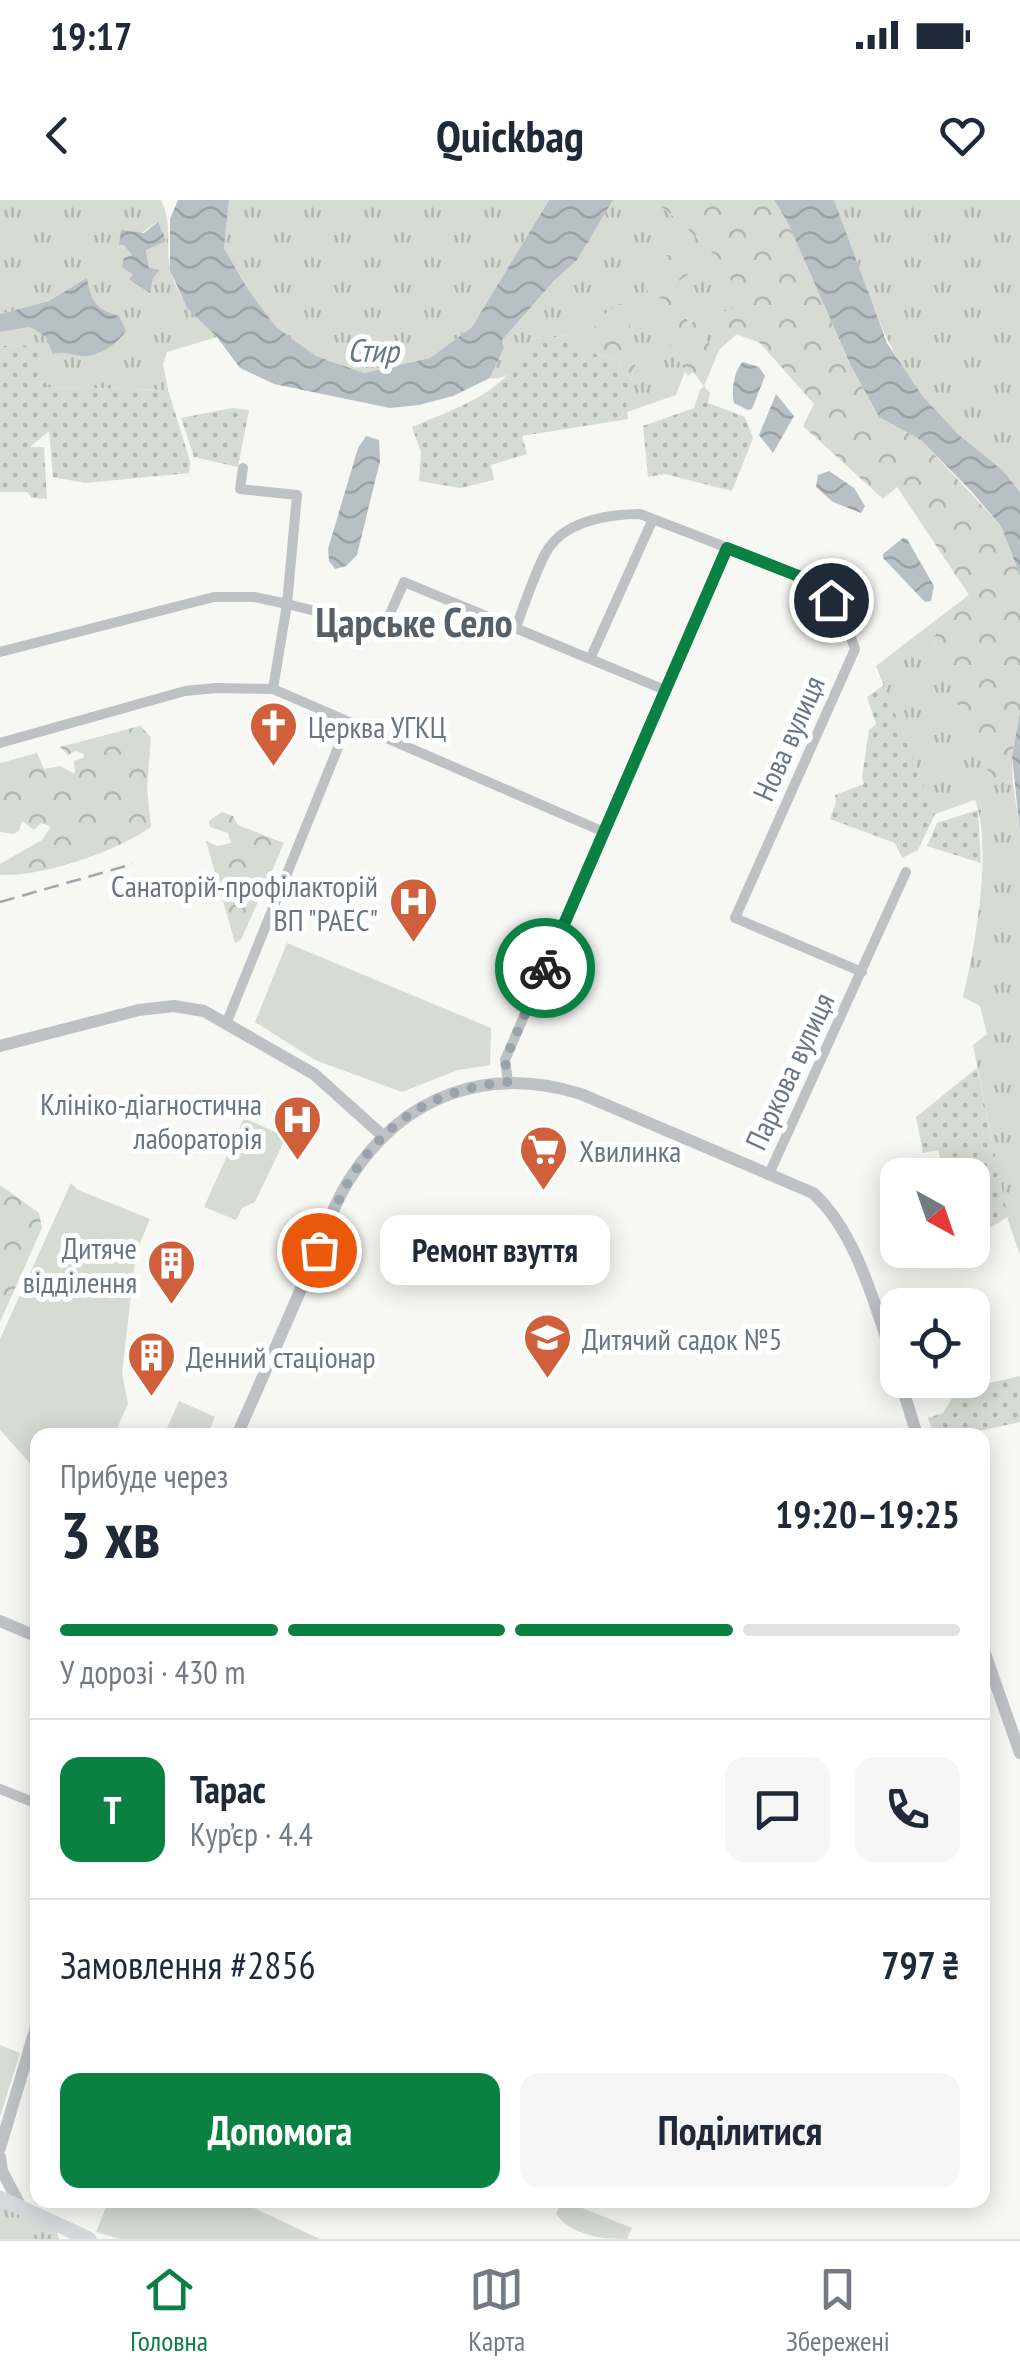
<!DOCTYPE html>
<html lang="uk">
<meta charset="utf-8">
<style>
:root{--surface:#fff;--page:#f6f6f7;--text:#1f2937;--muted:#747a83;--line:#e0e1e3;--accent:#0b8043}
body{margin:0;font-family:"PT Sans Narrow",sans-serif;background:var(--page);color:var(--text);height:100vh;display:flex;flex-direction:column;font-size:38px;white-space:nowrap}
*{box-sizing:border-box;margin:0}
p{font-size:32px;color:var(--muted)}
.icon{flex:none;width:55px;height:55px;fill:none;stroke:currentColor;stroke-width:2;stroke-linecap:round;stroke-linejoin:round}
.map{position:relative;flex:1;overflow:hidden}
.side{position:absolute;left:30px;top:1228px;width:960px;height:780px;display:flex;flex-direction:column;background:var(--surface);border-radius:20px;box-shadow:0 5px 25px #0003}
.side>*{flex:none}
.needle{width:65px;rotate:140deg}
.fabs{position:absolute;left:880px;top:958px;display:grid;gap:20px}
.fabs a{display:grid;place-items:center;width:110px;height:110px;border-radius:20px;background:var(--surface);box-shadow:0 5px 25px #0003;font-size:50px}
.pin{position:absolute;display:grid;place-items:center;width:85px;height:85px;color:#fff;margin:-42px;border:5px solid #fff;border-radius:50%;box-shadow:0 2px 10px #0007}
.courier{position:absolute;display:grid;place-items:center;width:100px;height:100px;margin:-50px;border:8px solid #0b8043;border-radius:50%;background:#fff;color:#222;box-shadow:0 2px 12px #0007}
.bubble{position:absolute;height:70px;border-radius:20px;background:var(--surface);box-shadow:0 5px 25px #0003;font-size:32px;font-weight:600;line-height:70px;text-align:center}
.summary em{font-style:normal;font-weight:600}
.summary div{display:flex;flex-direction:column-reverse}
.summary{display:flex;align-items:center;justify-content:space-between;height:170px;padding:0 30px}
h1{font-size:65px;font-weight:600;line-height:75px}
.bar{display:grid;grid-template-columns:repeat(4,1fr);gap:15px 10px;align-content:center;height:120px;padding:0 30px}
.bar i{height:12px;border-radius:8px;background:var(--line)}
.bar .active{background:var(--accent)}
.bar p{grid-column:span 4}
.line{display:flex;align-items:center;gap:25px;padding:0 30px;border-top:2px solid var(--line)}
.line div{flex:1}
.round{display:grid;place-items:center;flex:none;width:105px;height:105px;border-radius:20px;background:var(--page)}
.button{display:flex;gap:20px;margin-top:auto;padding:20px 30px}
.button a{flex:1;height:115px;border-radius:20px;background:var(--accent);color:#fff;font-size:40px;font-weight:600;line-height:115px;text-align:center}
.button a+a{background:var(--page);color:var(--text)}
.status{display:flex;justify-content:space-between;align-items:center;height:70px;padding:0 50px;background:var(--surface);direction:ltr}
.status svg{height:28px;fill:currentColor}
header{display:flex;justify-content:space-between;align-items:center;height:130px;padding:0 30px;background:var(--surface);font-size:45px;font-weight:600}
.menu{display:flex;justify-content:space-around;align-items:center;height:140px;border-top:2px solid var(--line);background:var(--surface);font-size:28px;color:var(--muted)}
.menu a{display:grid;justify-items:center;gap:5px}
.menu .active{color:var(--accent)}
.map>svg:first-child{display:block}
.grass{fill:url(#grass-tufts);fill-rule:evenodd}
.forest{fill:url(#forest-crowns)}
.park{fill:#d6dbd4}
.garden{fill:url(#garden-dots)}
.water{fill:url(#water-waves)}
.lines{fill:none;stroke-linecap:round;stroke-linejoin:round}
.minor{stroke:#bec2c5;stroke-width:10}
.tertiary{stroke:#bec2c5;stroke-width:12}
.secondary{stroke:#d5d9dc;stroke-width:15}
.rail{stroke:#a0a6ab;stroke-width:2.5;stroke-dasharray:15 8;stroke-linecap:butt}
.done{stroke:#9ba3aa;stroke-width:10;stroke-dasharray:0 18}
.route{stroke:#0b8043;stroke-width:12}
.labels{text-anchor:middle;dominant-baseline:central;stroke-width:10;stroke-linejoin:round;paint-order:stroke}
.poi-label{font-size:30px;fill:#697682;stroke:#fff;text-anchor:start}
.street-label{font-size:30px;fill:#697682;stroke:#fff}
.water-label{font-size:32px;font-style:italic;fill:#65777e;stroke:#fff}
.district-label{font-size:40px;font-weight:bold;fill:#566068;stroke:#fff}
</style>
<div class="status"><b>19:17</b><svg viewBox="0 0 49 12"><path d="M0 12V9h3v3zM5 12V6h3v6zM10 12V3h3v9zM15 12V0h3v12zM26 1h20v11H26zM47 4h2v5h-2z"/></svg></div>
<header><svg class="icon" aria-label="back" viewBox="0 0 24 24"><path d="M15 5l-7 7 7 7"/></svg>Quickbag<svg class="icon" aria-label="heart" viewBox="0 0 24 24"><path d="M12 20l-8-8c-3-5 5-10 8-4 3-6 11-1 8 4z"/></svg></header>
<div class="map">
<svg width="1020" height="2039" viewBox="0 0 1020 2039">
<defs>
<pattern id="grass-tufts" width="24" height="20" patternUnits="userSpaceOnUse" patternTransform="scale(2.5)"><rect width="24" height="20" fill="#d6dbd4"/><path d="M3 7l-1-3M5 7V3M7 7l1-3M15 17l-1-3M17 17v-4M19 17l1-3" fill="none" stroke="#b2b6b1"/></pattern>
<pattern id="forest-crowns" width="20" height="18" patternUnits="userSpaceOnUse" patternTransform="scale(2.5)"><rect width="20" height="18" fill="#d6dbd4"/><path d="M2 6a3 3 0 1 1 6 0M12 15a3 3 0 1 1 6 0" fill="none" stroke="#b2b6b1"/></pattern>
<pattern id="garden-dots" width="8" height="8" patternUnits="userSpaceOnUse" patternTransform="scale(2.5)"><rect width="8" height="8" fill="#d6dbd4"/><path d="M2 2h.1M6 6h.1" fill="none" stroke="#b2b6b1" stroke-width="1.8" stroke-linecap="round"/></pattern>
<pattern id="water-waves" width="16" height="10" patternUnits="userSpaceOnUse" patternTransform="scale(2.5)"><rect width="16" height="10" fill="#b7c1c5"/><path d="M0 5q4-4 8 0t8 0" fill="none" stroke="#99a1a5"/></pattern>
</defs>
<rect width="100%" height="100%" fill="#f7f7f4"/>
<path class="grass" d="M0 0H161C174 27 164 46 171 71 178 100 197 117 217 137L167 152 163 164 168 190 46 187 38 145 0 146V132L30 127 66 150 85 156 103 112 91 100 87 79 49 101 0 114ZM157 22 146 49 149 68 130 79 133 75V56L124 45Z
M229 0H549L472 127 430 158 364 173 316 156 276 128 247 88 224 48Z
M613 0H652L677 19 724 64 742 104 723 129 737 134 719 150 710 146 697 121 690 124 686 117 697 105 675 98 672 87 681 55 664 99 667 104 654 120 685 171 676 195 627 212 626 199 639 150 596 131 591 136 570 128 567 135 531 138C523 159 515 180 490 178L504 148 502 140 553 82 577 60Z
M834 0H1020V292C992 256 950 233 922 196 878 138 859 67 834 0Z
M936 420 935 446 995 578 1013 583 1020 633V1055L1008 1020 973 845 987 834 980 806 963 797C975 748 993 647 975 600L935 614 876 466Z
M0 1998 56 2029 59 2039H0Z"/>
<path class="forest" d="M652 0H774L787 21 851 166 879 217 921 240 1001 326 1020 375V512L1012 556 1013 583 995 578 979 560 935 446 936 420 969 395 897 287 883 299 803 226 814 204 760 143 723 129 718 114 741 104 724 64 677 19Z
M666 55H680L694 70 672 86 675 97 684 93 698 105 686 118 690 124 697 120 710 146 719 150 704 186 693 172 688 176 654 120 667 104 664 99 648 95 646 74Z
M617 104H622L639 150 632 177 618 172 620 161 592 153 567 135 569 128 581 129 591 136 598 120Z
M140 526 151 537 147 589 151 627C117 651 43 677 0 675V664L42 640 51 627 41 623 34 630 22 621 19 631 13 634 0 632V563L37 553 44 569 60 566 75 574 74 561 83 558 84 554 75 551 68 555 60 547Z
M222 612 233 616 238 625 284 643 268 680 252 688 260 697 241 740 235 743 206 641 217 646 231 643 228 633 210 627 209 621Z
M0 985 39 1013 42 1028 0 1122Z"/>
<path class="park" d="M287 743 491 828 490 865 458 870 402 892 315 860 255 822Z
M244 918 286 937 255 1002 242 1008 236 1020 204 1007Z
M71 983 78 990 150 1019 136 1053 122 1173 128 1204 114 1235H38L37 1271 0 1230V1139Z
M179 1201 215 1217 207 1235H164Z
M0 1845 20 1853 0 1917Z
M109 2000H237L320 2039H120L96 2032Z
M562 2000 632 2028 627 2039C601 2039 573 2036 556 2014Z"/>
<path class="garden" d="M567 135 592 153 620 161 618 172 632 177 626 199 628 219 522 236 527 254 491 265 494 280 460 288 419 281 421 252 412 227C461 206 510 192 531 138Z
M38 145 47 187 168 190 190 261 189 273 85 283 53 277 49 231 30 247H44L47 299 32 298 27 292H0V146Z
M704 186 710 193 708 203 745 217 753 238 732 291 665 274 648 277 643 226 694 208 700 190Z
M232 208 249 210 238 267 194 257 181 218Z
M884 485 935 614 918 650 902 658 895 643 830 619 836 602 835 595 864 584 862 577 869 530 876 524 867 497Z
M978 610 981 663 927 646 937 623Z
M977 868 1008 1017 973 1038 972 975H945L938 950 923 953 916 917Z
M1020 1176V1222L960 1235H934L928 1218 943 1213 957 1190Z"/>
<path class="water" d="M178 0H229L224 48 247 88 276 127 316 156 364 173 430 158 472 127 549 0H613L577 60 553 82 502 140 504 148 490 178 453 196 419 205 390 208 274 184 240 168 217 137 187 108 170 70V19Z
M774 0H834L887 143 923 197 957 233 1003 271 1020 292V375L1001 326 971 291 921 240 879 217 851 166 787 21Z
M158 22 166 41 146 50 149 68 160 70 153 78 150 93 129 79 133 75 122 67 124 58 132 55 124 45H119L121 30 144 33Z
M87 78C91 101 96 110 119 116L126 131C118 143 100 156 85 156 72 156 67 150 53 154L46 137 30 127 0 132V114L49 101Z
M743 162 759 167 765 176 752 209 748 210 734 203C731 192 734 169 743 162Z
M776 194 794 216 773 253 759 235Z
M366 236 379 240 380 261 357 355 346 366 335 369 329 361 328 349 358 248Z
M829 271 854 288 865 306 861 313 833 302 816 287 818 275Z
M903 338 907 339 934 386 931 401 925 402 883 358V354Z
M1020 512V633L1012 556Z"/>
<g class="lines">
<path class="minor" d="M243 268 240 289 297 295 287 404 273 489
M516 427C523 409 540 357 551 345 570 320 612 314 640 314L819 383 843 415 855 449 735 718 862 772
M0 452 214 397H254L287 404 344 418 382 432 404 382 665 490
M590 459 653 319
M0 543 185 491 216 488 273 489 604 632
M226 824 348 523
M508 882 505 860 727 348
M769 974 906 672
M0 1589 38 1604"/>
<path class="tertiary" d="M0 846 139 810 174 806 204 811 314 874 383 936
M900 1180 917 1235
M237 1235C261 1182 284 1128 307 1075 321 1043 332 1006 351 977 404 895 487 865 581 894L813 993C859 1034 877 1115 898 1172
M0 1421 38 1437
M982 1445 1020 1553
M0 1948 38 1820
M0 1957 2 1971 21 2007"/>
<path class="secondary" d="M0 1998 89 2039"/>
<path class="rail" d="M0 702 133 664"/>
</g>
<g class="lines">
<path class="done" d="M319 1050C329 1026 337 1000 350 979 387 918 439 888 508 882L505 860 545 768"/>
<path class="route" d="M545 768 727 348 819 384 831 400"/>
</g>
<defs>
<symbol id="church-pin" viewBox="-11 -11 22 30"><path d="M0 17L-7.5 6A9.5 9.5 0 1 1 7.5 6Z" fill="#d0603b" stroke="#fff"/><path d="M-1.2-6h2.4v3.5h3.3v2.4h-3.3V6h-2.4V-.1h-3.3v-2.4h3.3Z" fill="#fff"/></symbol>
<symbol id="hospital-pin" viewBox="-11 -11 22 30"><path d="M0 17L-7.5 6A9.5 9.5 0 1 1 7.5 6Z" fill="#d0603b" stroke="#fff"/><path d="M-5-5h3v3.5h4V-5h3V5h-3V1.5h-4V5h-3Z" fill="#fff"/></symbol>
<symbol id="supermarket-pin" viewBox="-11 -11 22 30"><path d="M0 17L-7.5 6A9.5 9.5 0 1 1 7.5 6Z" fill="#d0603b" stroke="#fff"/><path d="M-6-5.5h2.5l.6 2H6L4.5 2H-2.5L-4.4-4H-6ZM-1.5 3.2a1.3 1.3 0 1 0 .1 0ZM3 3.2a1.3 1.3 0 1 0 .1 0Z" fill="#fff"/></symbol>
<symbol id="building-pin" viewBox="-11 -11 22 30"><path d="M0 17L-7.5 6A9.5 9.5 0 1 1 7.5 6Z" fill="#d0603b" stroke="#fff"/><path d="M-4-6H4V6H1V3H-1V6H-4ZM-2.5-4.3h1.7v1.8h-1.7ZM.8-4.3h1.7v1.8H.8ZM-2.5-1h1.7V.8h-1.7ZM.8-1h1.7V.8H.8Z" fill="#fff"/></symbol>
<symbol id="school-pin" viewBox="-11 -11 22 30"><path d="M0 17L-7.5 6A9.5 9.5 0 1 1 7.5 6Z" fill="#d0603b" stroke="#fff"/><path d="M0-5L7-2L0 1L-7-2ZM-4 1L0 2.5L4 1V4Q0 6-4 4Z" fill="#fff"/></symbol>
</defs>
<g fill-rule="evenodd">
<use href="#church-pin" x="246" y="498" width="55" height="75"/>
<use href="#hospital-pin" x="386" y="674" width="55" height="75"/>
<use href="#hospital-pin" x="270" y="892" width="55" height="75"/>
<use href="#supermarket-pin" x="516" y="922" width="55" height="75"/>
<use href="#building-pin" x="144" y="1036" width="55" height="75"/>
<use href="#school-pin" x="520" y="1110" width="55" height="75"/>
<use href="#building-pin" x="124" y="1128" width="55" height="75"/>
</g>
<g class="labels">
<g class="poi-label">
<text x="308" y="526">Церква УГКЦ</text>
<text x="378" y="685" text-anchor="end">Санаторій-профілакторій<tspan x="378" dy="34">ВП "РАЕС"</tspan></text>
<text x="262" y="903" text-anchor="end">Клініко-діагностична<tspan x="262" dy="34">лабораторія</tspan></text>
<text x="579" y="950">Хвилинка</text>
<text x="137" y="1047" text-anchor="end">Дитяче<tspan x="137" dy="34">відділення</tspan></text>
<text x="582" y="1138">Дитячий садок №5</text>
<text x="186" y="1156">Денний стаціонар</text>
</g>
<g class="street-label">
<text transform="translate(788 538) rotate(-66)">Нова вулиця</text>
<text transform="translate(789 871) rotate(-65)">Паркова вулиця</text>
</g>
<g class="water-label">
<text transform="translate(373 150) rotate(1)">Стир</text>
</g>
<g class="district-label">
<text x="414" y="422">Царське Село</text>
</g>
</g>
</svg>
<div class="fabs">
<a><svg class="needle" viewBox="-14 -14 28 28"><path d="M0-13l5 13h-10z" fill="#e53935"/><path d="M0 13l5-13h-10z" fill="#747a83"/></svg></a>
<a><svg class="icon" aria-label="locate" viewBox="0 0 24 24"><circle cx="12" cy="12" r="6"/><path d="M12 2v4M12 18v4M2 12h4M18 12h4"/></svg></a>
</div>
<div class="pin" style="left:319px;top:1050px;background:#ea580c"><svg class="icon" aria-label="bag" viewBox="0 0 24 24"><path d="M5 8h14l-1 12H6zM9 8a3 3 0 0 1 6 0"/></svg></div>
<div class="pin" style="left:831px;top:400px;background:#1f2937"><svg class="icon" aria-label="home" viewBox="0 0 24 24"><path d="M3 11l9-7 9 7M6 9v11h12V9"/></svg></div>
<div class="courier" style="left:545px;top:768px"><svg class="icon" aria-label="bike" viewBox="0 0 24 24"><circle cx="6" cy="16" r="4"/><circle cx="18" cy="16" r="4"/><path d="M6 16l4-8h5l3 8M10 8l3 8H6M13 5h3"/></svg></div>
<div class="bubble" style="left:380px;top:1015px;width:230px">Ремонт взуття</div>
<section class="side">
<div class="summary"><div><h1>3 хв</h1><p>Прибуде через</p></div><em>19:20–19:25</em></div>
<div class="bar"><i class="active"></i><i class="active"></i><i class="active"></i><i></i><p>У дорозі · 430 m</p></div>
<div class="line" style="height:180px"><b class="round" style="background:var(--accent);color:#fff">Т</b><div><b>Тарас</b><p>Кур’єр · 4.4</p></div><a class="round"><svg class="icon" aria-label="chat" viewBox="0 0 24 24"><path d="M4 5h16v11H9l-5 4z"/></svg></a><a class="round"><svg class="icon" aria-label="phone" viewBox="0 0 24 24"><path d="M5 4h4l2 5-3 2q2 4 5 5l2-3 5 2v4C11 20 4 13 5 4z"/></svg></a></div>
<div class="line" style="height:130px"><div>Замовлення #2856</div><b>797 ₴</b></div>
<div class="button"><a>Допомога</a><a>Поділитися</a></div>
</section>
</div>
<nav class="menu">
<a class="active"><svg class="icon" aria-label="home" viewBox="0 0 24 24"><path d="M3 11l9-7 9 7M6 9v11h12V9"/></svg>Головна</a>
<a><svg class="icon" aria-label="map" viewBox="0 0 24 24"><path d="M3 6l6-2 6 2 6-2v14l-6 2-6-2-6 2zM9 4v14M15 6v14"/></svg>Карта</a>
<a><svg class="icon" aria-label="saved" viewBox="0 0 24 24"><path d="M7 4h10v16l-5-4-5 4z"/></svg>Збережені</a>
</nav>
